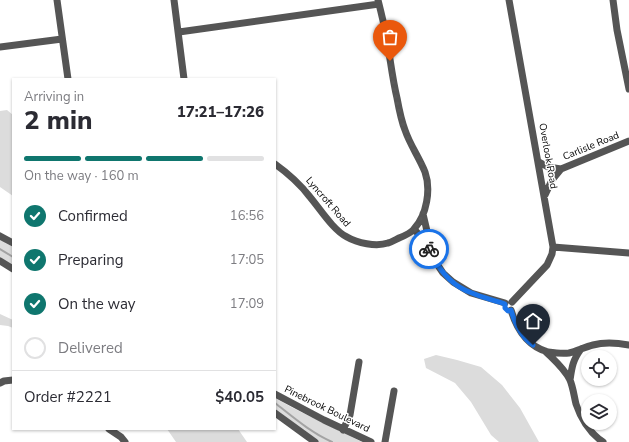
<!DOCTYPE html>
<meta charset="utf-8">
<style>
:root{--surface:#fff;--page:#f2f2f3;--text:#2b2b33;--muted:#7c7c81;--line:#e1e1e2;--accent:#0f766e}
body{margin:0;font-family:"Nunito Sans",sans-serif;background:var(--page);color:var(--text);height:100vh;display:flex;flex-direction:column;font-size:15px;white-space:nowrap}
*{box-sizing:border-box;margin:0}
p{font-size:13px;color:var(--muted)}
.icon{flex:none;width:22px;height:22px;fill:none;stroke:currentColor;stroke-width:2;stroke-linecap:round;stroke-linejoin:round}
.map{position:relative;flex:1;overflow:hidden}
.sheet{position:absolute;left:12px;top:78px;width:264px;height:352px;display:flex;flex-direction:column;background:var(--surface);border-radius:0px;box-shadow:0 1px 3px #0004}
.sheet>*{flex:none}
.controls{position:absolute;left:581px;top:350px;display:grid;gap:8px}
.controls a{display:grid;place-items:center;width:36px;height:36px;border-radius:50%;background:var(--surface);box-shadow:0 1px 3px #0004;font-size:20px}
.pin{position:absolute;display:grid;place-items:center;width:34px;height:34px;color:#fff;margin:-41px -17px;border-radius:50% 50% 50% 0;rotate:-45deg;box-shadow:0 0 4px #0007}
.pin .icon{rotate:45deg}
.courier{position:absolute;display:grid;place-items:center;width:40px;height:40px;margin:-20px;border:3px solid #1a73e8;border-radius:50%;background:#fff;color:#222;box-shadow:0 1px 5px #0007}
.overview em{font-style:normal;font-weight:800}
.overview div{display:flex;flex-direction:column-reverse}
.overview{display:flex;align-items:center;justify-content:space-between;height:68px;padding:0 12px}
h1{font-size:26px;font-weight:800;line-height:30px}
.bar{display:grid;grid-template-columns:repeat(4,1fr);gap:6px 4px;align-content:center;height:48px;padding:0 12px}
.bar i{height:5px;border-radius:3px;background:var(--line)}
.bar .selected{background:var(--accent)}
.bar p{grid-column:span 4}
.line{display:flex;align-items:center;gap:10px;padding:0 12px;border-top:1px solid var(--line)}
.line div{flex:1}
ol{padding:0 12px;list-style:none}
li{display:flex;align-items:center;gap:12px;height:44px}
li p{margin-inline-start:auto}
li .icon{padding:4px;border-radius:50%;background:var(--accent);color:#fff;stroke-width:4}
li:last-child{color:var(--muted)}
li i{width:22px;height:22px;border:2px solid var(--line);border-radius:50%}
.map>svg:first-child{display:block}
.green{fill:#dcdcdc}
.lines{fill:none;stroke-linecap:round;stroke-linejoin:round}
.stream{stroke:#a3a3a3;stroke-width:2}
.minor{stroke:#555;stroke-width:7}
.done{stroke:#595959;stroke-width:4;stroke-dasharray:0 7.2}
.route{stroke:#1a73e8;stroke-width:5}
.labels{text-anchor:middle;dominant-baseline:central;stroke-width:3;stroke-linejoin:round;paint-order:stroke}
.street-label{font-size:10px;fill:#000;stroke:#fff}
</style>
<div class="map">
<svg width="629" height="442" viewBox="0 0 629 442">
<rect width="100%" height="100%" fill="#fff"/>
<path class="green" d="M7 110 13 115V148L12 153 13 155V196L0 187V111Z
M0 239 13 247V266L0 259Z
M0 314 13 320V328L8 326 0 325Z
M436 355 457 360 481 367 502 385 520 408 539 442H499L491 435 471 402 455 383 426 368 424 359Z
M275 398 293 408 362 442H318L275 411Z
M167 429H238L247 442H176Z"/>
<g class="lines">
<path class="stream" d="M0 249 13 257
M275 403C293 417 310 432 332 442"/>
<path class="minor" d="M57 0 68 79
M174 0 184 79
M509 0 553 247 552 254 547 265 512 302
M613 0 617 30 629 89
M179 32 379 4
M0 47 62 39
M539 162 548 167 561 169
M275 164C289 174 300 184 310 197 320 209 334 231 347 237 357 243 376 247 388 243 392 242 395 240 399 238 404 236 411 233 414 229 427 215 431 189 425 172 419 157 410 145 405 130 401 120 399 109 397 98 392 77 390 56 386 35 384 24 381 12 378 0
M545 195 552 180 561 169 629 141
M423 214 427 231V244
M414 229 427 244 433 258 443 273 453 282 471 293 505 303
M0 236 13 243
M553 247 629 253
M0 261 13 269
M511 310C517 330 527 346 548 352 555 353 562 354 569 353 577 351 585 347 593 345 604 342 618 343 629 345
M545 351C554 360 564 368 570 380 573 387 574 396 576 404 581 419 590 433 603 442
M570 380C572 366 573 360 581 349
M0 383 4 381 13 380
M275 394 324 420 371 442
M275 413 315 442
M109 429 121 437 125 442
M343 430 350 415 359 362
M385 442 394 391"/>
</g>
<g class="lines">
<path class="done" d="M390 61C393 84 397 108 405 130 410 144 419 157 425 171 432 190 426 214 414 229L427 244 429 249"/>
<path class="route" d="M429 249C438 269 451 286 472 293 483 298 494 300 505 304V308L508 311 511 310C515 324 521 337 533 345"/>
</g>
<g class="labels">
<g class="street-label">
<text transform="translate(591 146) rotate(-22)">Carlisle Road</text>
<text transform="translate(548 156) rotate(80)">Overlook Road</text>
<text transform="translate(328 202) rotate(49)">Lyncroft Road</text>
<text transform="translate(327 409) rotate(26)">Pinebrook Boulevard</text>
</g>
</g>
</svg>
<div class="controls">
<a><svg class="icon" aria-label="locate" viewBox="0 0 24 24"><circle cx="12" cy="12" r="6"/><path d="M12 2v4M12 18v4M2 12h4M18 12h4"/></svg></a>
<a><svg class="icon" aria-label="layers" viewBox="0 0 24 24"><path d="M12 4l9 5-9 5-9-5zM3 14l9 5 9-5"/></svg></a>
</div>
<div class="pin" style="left:390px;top:61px;background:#ea580c"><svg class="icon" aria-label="bag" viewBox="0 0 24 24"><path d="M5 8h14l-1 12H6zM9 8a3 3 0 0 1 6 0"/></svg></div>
<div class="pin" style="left:533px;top:345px;background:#1f2937"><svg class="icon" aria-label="home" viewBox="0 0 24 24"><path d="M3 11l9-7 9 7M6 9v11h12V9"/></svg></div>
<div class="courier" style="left:429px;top:249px"><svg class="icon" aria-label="bike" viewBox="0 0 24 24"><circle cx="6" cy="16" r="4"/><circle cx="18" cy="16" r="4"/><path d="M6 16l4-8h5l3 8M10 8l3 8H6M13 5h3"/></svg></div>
<section class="sheet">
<div class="overview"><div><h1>2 min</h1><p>Arriving in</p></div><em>17:21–17:26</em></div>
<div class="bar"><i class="selected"></i><i class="selected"></i><i class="selected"></i><i></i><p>On the way · 160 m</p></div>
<ol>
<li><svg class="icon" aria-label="check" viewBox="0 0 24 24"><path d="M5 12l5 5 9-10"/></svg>Confirmed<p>16:56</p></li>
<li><svg class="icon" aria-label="check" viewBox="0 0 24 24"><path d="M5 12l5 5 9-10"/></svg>Preparing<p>17:05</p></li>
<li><svg class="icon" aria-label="check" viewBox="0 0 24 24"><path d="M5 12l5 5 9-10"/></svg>On the way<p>17:09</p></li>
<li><i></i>Delivered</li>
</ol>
<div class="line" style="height:52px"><div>Order #2221</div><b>$40.05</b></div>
</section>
</div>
